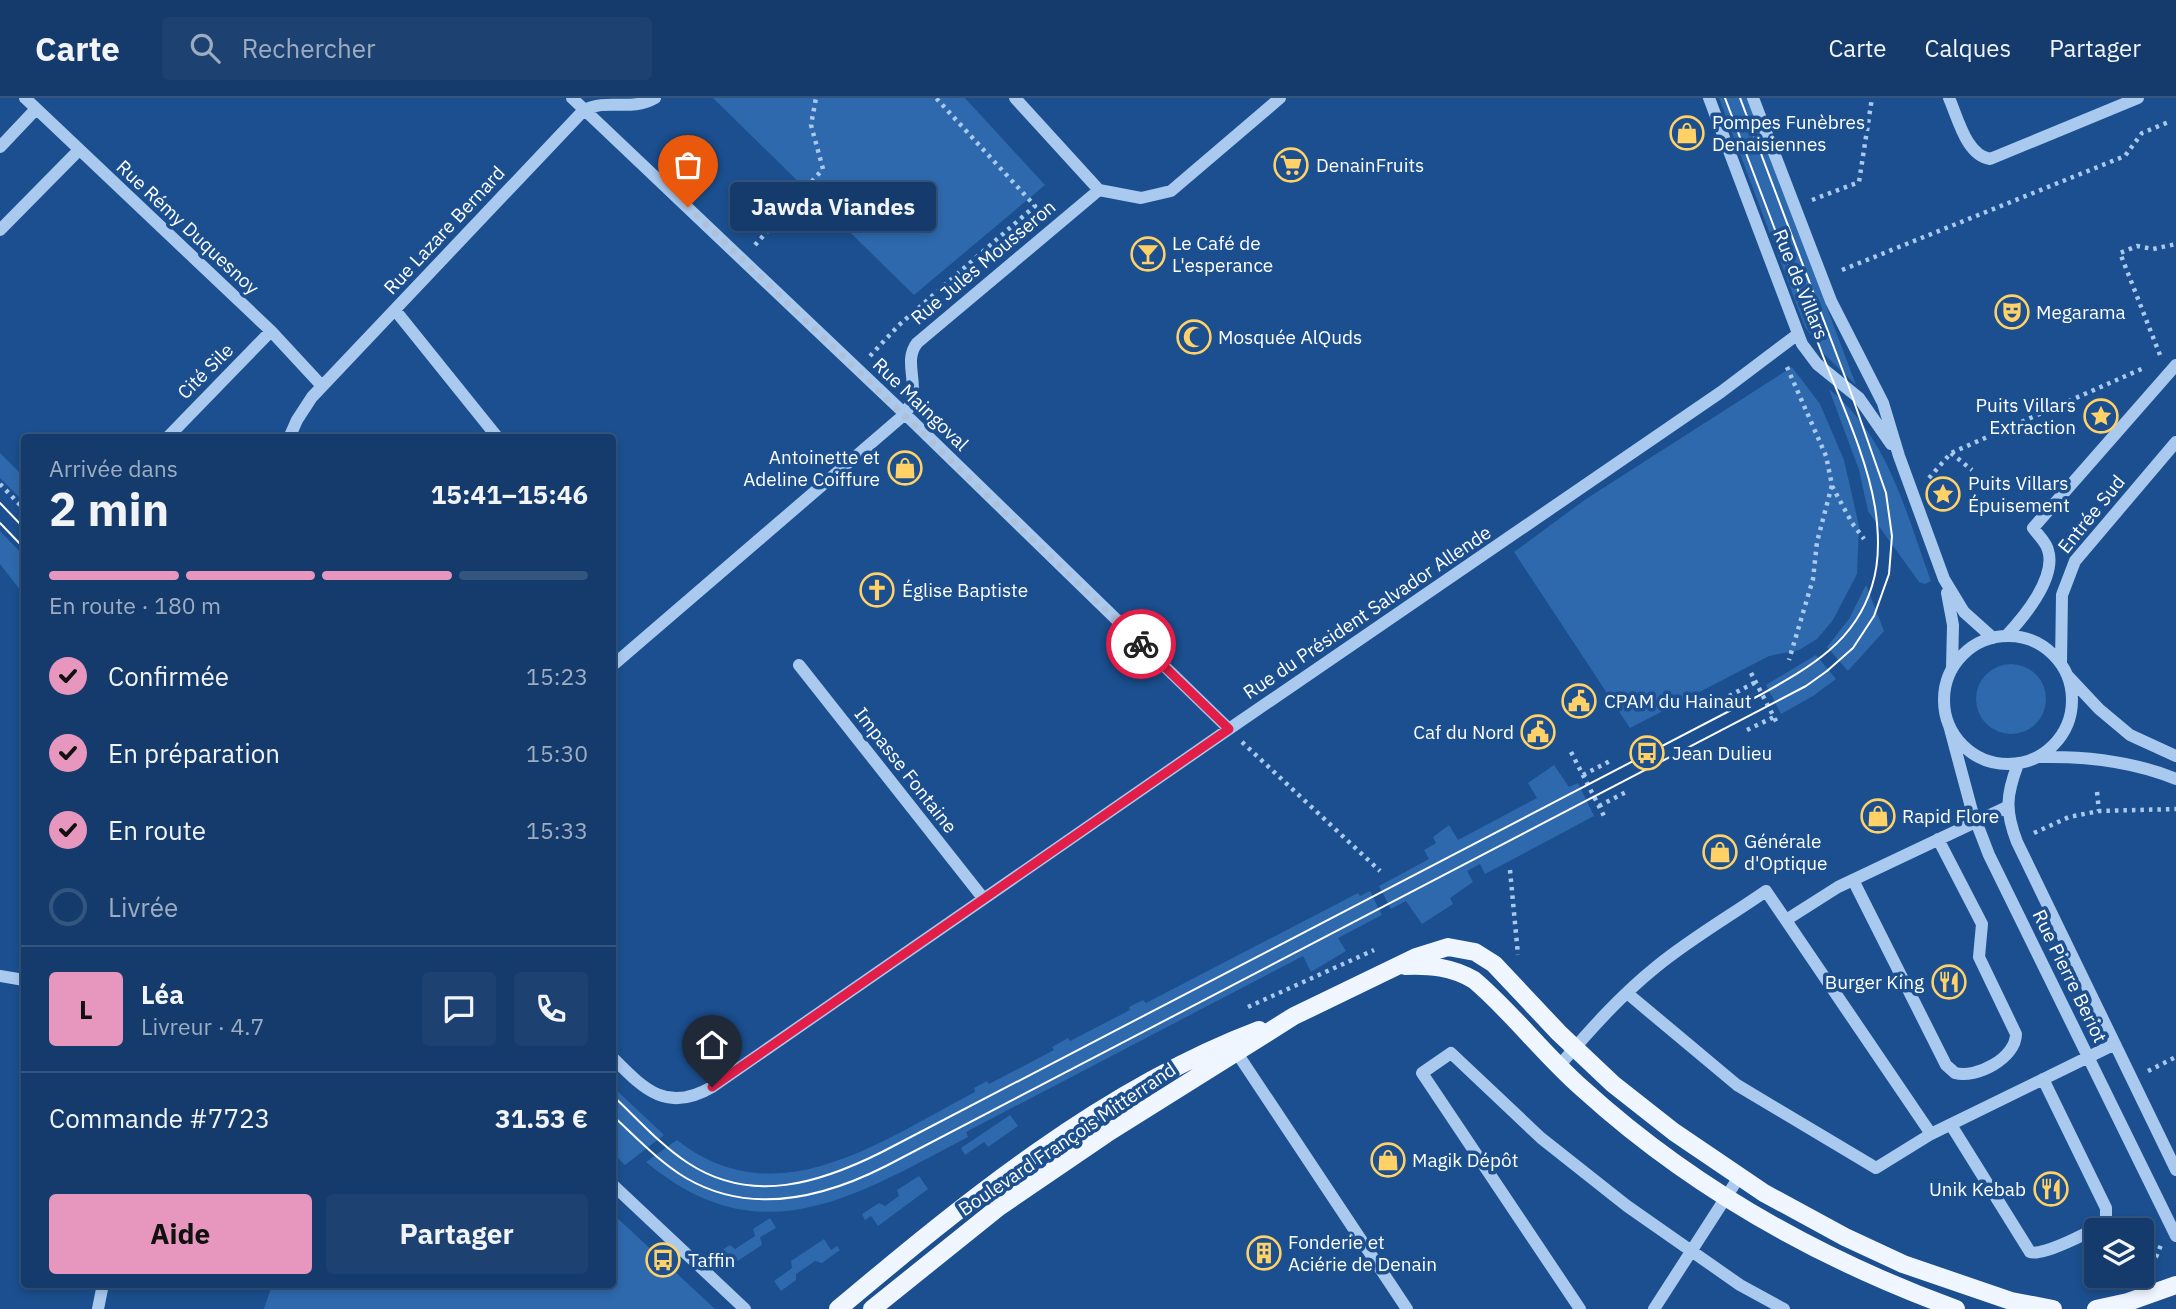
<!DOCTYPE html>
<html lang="fr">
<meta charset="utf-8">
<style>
:root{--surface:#143b6b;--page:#1d4271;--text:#f1f3f6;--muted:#9dadc1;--line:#33557e;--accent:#e797bd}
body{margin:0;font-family:"IBM Plex Sans",sans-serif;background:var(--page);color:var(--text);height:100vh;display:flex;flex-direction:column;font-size:26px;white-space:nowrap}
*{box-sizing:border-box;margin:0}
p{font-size:23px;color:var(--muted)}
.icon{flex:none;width:38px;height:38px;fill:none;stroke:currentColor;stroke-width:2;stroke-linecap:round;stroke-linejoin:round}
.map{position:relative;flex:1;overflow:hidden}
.side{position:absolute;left:21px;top:336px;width:595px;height:854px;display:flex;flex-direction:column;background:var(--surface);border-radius:7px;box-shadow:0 4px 10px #0003,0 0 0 2px var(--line)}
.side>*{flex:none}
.fabs{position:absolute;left:2084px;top:1120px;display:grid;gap:14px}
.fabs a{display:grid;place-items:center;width:70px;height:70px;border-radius:7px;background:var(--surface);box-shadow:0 4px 10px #0003,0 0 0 2px var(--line);font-size:35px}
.pin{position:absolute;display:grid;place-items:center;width:60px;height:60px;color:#fff;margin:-72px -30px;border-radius:50% 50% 50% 0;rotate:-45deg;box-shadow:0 0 7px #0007}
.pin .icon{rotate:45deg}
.courier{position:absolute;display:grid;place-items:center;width:70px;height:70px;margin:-35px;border:5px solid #e11d48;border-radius:50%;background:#fff;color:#222;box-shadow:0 2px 9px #0007}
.bubble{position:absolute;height:49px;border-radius:7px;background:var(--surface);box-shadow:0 4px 10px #0003,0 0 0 2px var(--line);font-size:23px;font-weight:700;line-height:49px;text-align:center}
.headline em{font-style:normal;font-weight:700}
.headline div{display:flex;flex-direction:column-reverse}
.headline{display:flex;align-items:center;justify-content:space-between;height:119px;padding:0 28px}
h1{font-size:46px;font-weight:700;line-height:52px}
.bar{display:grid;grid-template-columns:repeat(4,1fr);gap:10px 7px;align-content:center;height:84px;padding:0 28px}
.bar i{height:9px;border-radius:5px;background:var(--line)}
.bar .on{background:var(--accent)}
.bar p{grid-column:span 4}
.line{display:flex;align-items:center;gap:18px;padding:0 28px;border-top:2px solid var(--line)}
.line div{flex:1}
.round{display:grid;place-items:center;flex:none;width:74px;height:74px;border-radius:7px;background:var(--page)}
ol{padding:0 28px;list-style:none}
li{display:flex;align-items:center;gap:21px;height:77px}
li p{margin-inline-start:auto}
li .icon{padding:7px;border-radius:50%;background:var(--accent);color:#111;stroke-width:4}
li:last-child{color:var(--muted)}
li i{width:38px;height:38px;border:4px solid var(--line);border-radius:50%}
.primary-button{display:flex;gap:14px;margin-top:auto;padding:14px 28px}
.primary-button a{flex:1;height:80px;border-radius:7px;background:var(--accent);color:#111;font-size:28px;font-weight:700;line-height:80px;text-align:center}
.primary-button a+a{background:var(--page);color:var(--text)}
header{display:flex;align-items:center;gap:42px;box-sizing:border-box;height:98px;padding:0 35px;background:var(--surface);border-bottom:2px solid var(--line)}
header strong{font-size:33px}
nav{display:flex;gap:38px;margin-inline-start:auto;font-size:24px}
.search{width:490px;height:63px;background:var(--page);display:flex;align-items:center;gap:18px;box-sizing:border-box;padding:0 24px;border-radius:7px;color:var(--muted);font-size:26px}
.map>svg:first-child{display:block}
.green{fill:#2e69ad}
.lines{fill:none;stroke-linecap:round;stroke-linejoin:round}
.path{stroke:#a9c9ee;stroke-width:4.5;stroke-dasharray:3.5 5;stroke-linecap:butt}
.minor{stroke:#a9c9ee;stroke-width:12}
.major{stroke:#f0f6ff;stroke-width:18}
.tram{stroke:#fff;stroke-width:2}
.done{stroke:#afc1d8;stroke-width:7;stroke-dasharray:0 12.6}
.route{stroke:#e11d48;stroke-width:9}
.labels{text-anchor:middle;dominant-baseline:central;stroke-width:7;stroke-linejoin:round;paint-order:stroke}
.poi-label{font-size:19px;fill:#fff;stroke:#1b4f8f;text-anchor:start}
.street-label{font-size:19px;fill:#fff;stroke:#1b4f8f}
</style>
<header>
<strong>Carte</strong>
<div class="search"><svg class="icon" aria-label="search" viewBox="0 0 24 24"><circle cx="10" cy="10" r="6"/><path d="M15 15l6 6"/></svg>Rechercher</div>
<nav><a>Carte</a><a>Calques</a><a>Partager</a></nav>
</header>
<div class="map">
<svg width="2176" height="1211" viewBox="0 0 2176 1211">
<rect width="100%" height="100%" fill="#1b4f8f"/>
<path class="green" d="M713 0H965L1045 87 914 197Z
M1719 0H1748L1856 287 1824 256 1805 229Z
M1792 269 1820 306 1844 362 1859 428 1857 476 1833 522 1817 541 1799 552 1769 558 1630 630 1514 454 1586 401Z
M1829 291C1889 340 1905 413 1931 483L1925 486 1919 484 1868 413 1859 372Z
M0 355 24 379V404L0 380Z
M0 433 24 458V497L0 466Z
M1866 487 1884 533 1848 573 1827 549 1849 521Z
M1816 557 1836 581 1813 598 1781 616 1766 587Z
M1976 601a35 35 0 1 1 70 0a35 35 0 1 1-70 0Z
M1554 667 1569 689 1578 685 1594 718 1485 776 1480 766 1467 773 1473 784 1450 800 1453 806 1422 826 1406 803 1391 811 1379 788 1429 761 1424 752 1436 745 1433 739 1449 727 1458 742 1537 700 1528 685Z
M1370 793 1382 817 1338 840 1346 853 1311 874 1303 858 966 1034 968 1039C855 1098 761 1160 646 1064L677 1042C777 1121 882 1042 975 994L974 990 987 983 989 986 1054 952 1052 949 1068 940 1070 943 1130 912 1129 909 1143 902 1146 905 1358 795 1360 798Z
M612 988 664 1037 625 1067 613 1055Z
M1010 1017 1018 1028 988 1049 984 1044 965 1057 961 1050Z
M919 1078 928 1091 878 1128 871 1118 865 1122 862 1116 879 1105 885 1108 899 1098 897 1092Z
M613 1116 715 1211H264L272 1187 612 1186Z
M770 1120 776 1130 760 1139 762 1147 736 1164 730 1155 725 1157 722 1152 730 1147 735 1151 755 1138 753 1131Z
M824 1141 831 1152 837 1148 840 1152 822 1165 815 1163 796 1176V1182L781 1193 774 1183 792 1170 791 1163Z"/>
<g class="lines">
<path class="path" d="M1812 102 1859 84 1872 0
M755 147 823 71 811 27 816 0
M1842 172 2125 58 2142 35 2171 23
M2160 257 2120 155 2137 148 2153 151 2176 146
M870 258 899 227 1035 108 936 0
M1787 269 1826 358 1832 387 1817 444 1813 481 1789 562
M1951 355 1972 372
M1929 380 1951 355 2146 269
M0 386 24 411
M1832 388 1852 425 1864 441
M1751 575 1778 627
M1729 598 1756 584
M1747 632 1774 619
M1242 644 1380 773
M1571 654 1604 718
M1583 677 1610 663
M2097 694 2099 713
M1599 708 1626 694
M2034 735 2069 719 2099 713 2176 711
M1510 772 1518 857
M1248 909 1374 852
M2148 973 2176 959
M2145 1172 2156 1159 2161 1147"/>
<path class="minor" d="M25 0 271 233 322 288
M572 0 905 316 1229 631
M1015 0 1099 92
M1709 0 1802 246 1817 266 1859 300 1891 346
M1753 0 1831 203 1883 305 1899 358 1944 481 1964 514 1993 540
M1949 0C1958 20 1966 57 1990 61L2138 0
M0 49 36 11
M0 132 79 52
M395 212 498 340
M167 340 271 233
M289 340 297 322 312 299 584 12C608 0 630 14 655 0
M1947 495 1953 527 1952 571
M1944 602a64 64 0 1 1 128 0a64 64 0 1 1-128 0Z
M2006 538C2023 520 2057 480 2048 452 2046 444 2038 437 2033 430L2176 267
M2061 566 2062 497 2075 463 2176 344
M799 567 983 800
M612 568 905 316C924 290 901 266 917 245L1099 92 1141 100 1171 93 1280 0
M2068 578 2099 611 2130 637 2176 658
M1949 627 1972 713 1989 757 2176 1138
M2039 659C2084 658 2133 663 2176 681
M2018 666C2006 697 2005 713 2017 744L2176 1072
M1853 782 1946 967 1955 975C1976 981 2016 960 2016 936L1979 859 1982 826 1938 741
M1786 822 1838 789 2007 709
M0 878 24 882
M1233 949 1407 1211
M612 959C643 990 666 1016 712 989L1229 631 1721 294 1798 236
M1559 968C1589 933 1620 898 1656 869 1690 841 1730 818 1766 793L1931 1036 1876 1070 1737 987 1627 895
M1951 1027 2030 1154C2042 1159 2095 1132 2106 1123V1110L2043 981
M1931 1036 2115 946
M612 1086 745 1211
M98 1211 103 1186
M1580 1211 1422 975 1451 955 1541 1040 1627 1108 1740 1187 1784 1211
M1654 1211 1739 1079"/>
<path class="major" d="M1405 868C1430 867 1452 869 1474 882 1513 915 1544 957 1583 991 1691 1089 1819 1161 1956 1211
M838 1211C964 1105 1103 991 1259 932
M872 1211 999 1109 1106 1036 1294 918 1416 859 1448 849 1475 854 1494 866 1559 935 1613 986 1674 1034 1764 1095 1845 1139 1903 1166 2011 1203 2053 1211
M2096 1211 2128 1204 2176 1187"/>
<path class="tram" d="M0 405 24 430
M0 425 24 450
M612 997C637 1020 660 1047 688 1065 752 1107 820 1085 882 1054L1762 596C1810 569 1855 544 1872 488 1880 463 1879 435 1875 409 1867 360 1841 304 1823 258 1790 172 1757 86 1725 0
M612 1017C636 1039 658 1063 686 1080 751 1118 823 1100 886 1068L1806 588 1827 573 1853 550 1874 518 1889 476 1892 438 1886 395 1850 292 1740 0"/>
</g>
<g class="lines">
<path class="done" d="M688 109 1141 546"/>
<path class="route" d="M712 989 1229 631 1141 546"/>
</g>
<defs>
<symbol id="shop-ring" viewBox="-11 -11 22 22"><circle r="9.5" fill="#1b4f8f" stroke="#ffd166" stroke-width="1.5"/><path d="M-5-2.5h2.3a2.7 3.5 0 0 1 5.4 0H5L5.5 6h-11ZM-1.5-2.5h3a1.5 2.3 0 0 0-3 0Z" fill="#ffd166"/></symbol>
<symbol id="supermarket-ring" viewBox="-11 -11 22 22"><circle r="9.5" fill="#1b4f8f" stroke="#ffd166" stroke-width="1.5"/><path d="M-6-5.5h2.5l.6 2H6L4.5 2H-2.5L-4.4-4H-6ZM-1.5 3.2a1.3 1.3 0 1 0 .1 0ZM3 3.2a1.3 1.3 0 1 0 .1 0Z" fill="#ffd166"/></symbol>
<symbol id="bar-ring" viewBox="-11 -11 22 22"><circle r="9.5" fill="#1b4f8f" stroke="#ffd166" stroke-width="1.5"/><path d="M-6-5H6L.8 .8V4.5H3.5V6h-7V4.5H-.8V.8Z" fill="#ffd166"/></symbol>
<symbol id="theatre-ring" viewBox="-11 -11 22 22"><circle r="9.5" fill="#1b4f8f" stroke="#ffd166" stroke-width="1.5"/><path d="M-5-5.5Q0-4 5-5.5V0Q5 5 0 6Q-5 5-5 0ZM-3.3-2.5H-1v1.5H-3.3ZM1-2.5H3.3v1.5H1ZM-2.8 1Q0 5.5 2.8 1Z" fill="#ffd166"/></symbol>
<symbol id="mosque-ring" viewBox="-11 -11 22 22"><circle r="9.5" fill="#1b4f8f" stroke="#ffd166" stroke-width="1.5"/><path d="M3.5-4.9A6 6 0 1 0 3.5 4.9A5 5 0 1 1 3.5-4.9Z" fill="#ffd166"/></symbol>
<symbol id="sight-ring" viewBox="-11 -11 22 22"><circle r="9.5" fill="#1b4f8f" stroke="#ffd166" stroke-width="1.5"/><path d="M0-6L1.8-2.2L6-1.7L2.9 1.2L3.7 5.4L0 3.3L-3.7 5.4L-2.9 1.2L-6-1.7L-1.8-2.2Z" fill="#ffd166"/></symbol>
<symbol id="church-ring" viewBox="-11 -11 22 22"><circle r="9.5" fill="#1b4f8f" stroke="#ffd166" stroke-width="1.5"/><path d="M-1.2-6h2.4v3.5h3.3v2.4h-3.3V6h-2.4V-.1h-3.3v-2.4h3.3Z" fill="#ffd166"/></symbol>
<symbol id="civic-ring" viewBox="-11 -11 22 22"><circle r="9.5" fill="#1b4f8f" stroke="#ffd166" stroke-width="1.5"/><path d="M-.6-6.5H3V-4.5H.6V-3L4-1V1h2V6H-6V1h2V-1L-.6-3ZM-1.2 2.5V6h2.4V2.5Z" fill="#ffd166"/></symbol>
<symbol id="bus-ring" viewBox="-11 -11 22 22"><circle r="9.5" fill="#1b4f8f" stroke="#ffd166" stroke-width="1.5"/><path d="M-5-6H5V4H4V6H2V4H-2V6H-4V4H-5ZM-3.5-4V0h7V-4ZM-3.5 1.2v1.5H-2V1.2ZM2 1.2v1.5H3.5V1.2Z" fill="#ffd166"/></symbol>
<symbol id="restaurant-ring" viewBox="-11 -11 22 22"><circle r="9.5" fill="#1b4f8f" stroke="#ffd166" stroke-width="1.5"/><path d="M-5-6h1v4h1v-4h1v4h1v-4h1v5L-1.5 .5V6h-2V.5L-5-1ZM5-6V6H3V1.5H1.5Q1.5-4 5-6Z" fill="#ffd166"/></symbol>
<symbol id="building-ring" viewBox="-11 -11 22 22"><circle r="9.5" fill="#1b4f8f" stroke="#ffd166" stroke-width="1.5"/><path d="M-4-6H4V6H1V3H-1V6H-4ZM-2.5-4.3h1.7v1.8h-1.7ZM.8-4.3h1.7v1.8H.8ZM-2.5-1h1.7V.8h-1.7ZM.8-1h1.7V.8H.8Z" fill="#ffd166"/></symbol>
</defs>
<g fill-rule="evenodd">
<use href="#shop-ring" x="1668" y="16" width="38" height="38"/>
<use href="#supermarket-ring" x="1272" y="48" width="38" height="38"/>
<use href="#bar-ring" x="1129" y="137" width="38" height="38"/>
<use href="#theatre-ring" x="1993" y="195" width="38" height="38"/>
<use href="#mosque-ring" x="1175" y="220" width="38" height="38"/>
<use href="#sight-ring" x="2082" y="299" width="38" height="38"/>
<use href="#shop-ring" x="886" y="351" width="38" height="38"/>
<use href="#sight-ring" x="1924" y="377" width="38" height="38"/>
<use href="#church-ring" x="858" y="473" width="38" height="38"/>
<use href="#civic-ring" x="1560" y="584" width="38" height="38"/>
<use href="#civic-ring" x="1519" y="615" width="38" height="38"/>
<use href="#bus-ring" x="1628" y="636" width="38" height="38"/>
<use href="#shop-ring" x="1859" y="699" width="38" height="38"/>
<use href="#shop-ring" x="1701" y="735" width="38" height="38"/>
<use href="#restaurant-ring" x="1930" y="865" width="38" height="38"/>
<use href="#shop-ring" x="1369" y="1043" width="38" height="38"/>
<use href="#restaurant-ring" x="2032" y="1072" width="38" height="38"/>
<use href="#building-ring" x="1245" y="1136" width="38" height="38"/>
<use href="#bus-ring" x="644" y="1143" width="38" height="38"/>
</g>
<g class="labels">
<g class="poi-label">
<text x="1712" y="24">Pompes Funèbres<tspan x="1712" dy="22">Denaisiennes</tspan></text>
<text x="1316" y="67">DenainFruits</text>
<text x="1172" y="145">Le Café de<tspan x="1172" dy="22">L'esperance</tspan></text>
<text x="2036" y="214">Megarama</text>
<text x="1218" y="239">Mosquée AlQuds</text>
<text x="2076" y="307" text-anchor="end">Puits Villars<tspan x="2076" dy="22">Extraction</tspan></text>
<text x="880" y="359" text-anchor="end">Antoinette et<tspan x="880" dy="22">Adeline Coiffure</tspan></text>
<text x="1968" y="385">Puits Villars<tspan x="1968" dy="22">Épuisement</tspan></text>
<text x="902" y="492">Église Baptiste</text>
<text x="1604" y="603">CPAM du Hainaut</text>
<text x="1514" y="634" text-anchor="end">Caf du Nord</text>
<text x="1672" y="655">Jean Dulieu</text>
<text x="1902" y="718">Rapid Flore</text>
<text x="1744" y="743">Générale<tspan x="1744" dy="22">d'Optique</tspan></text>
<text x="1924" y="884" text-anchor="end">Burger King</text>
<text x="1412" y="1062">Magik Dépôt</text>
<text x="2026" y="1091" text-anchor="end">Unik Kebab</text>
<text x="1288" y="1144">Fonderie et<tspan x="1288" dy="22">Aciérie de Denain</tspan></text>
<text x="688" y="1162">Taffin</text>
</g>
<g class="street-label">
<text transform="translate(188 129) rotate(43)">Rue Rémy Duquesnoy</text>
<text transform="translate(444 132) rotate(-47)">Rue Lazare Bernard</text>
<text transform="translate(983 164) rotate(-40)">Rue Jules Mousseron</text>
<text transform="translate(1801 186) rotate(68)">Rue de Villars</text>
<text transform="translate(205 273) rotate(-45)">Cité Sile</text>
<text transform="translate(921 306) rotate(44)">Rue Maingoval</text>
<text transform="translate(2091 416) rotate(-51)">Entrée Sud</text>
<text transform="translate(1367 514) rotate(-34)">Rue du Président Salvador Allende</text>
<text transform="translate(906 672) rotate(52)">Impasse Fontaine</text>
<text transform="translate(2070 878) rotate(64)">Rue Pierre Beriot</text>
<text transform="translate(1067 1041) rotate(-34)">Boulevard François Mitterrand</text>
</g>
</g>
</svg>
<div class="fabs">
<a><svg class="icon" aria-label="layers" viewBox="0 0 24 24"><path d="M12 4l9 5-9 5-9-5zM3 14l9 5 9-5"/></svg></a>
</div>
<div class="pin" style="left:688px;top:109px;background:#ea580c"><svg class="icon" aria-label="bag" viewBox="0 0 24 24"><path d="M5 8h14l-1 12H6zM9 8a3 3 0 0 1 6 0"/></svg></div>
<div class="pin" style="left:712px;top:989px;background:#1f2937"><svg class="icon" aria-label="home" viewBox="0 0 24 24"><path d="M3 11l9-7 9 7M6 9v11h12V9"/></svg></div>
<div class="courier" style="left:1141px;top:546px"><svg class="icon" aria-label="bike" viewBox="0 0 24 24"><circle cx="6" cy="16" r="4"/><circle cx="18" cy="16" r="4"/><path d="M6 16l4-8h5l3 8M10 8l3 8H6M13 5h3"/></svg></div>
<div class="bubble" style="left:730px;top:84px;width:206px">Jawda Viandes</div>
<section class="side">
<div class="headline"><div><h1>2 min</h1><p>Arrivée dans</p></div><em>15:41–15:46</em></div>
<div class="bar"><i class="on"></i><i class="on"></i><i class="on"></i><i></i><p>En route · 180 m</p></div>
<ol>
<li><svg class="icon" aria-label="check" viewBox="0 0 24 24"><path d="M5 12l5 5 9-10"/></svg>Confirmée<p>15:23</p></li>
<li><svg class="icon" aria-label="check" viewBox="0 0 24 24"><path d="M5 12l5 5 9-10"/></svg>En préparation<p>15:30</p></li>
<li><svg class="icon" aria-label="check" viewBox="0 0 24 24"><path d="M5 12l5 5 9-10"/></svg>En route<p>15:33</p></li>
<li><i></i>Livrée</li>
</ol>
<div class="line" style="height:126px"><b class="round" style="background:var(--accent);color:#111">L</b><div><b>Léa</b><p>Livreur · 4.7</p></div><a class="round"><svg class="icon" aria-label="chat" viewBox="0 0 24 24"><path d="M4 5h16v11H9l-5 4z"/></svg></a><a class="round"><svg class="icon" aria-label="phone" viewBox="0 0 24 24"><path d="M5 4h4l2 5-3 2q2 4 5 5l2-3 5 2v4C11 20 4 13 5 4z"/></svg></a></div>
<div class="line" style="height:91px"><div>Commande #7723</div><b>31.53 €</b></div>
<div class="primary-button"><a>Aide</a><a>Partager</a></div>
</section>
</div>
